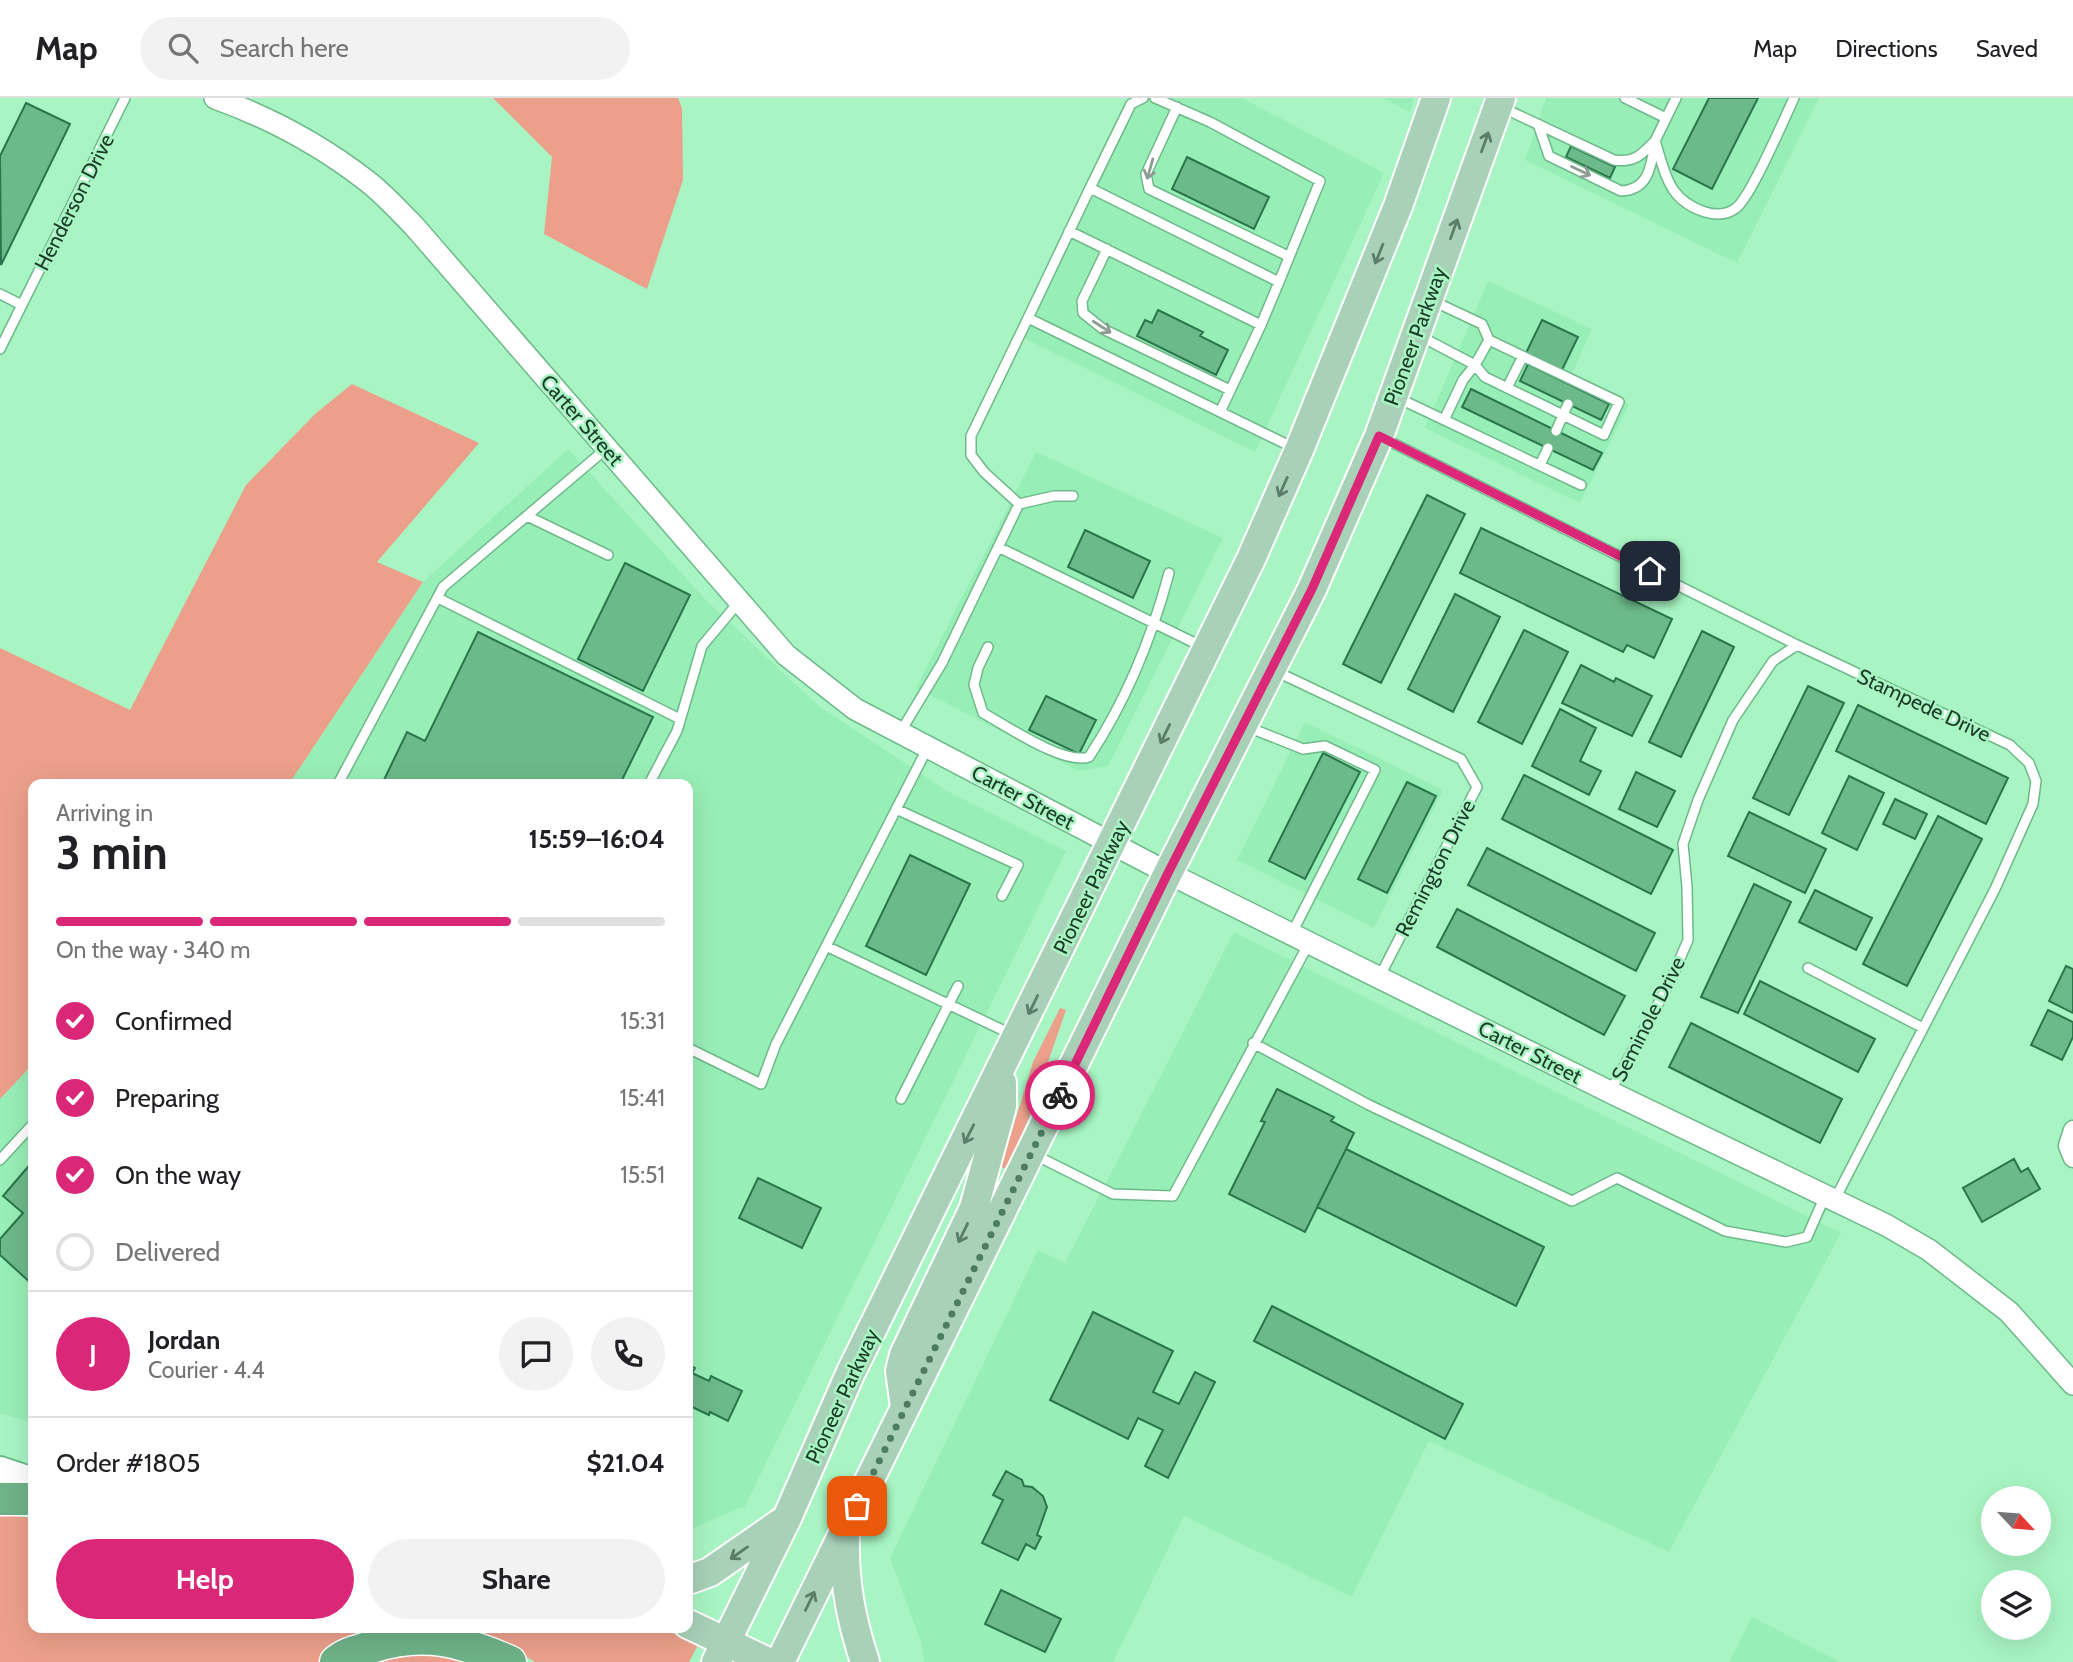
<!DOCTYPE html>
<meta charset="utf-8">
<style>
:root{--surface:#fff;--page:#f2f2f2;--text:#202124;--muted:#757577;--line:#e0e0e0;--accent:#db2777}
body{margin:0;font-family:Cabin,sans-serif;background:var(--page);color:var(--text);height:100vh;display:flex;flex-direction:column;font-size:26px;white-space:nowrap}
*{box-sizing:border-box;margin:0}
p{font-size:23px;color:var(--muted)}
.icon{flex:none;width:38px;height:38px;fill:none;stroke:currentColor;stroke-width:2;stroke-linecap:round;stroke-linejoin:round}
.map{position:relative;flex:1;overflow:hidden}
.panel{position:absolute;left:28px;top:681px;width:665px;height:854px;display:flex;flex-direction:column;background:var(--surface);border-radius:14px;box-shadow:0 7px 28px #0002}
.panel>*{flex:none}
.needle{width:46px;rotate:116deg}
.fabs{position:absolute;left:1981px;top:1388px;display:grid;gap:14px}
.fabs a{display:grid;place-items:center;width:70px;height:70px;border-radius:50%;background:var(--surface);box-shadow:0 7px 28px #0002;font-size:35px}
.pin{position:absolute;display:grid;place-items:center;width:60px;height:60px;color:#fff;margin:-30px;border-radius:14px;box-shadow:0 4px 10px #0006}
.courier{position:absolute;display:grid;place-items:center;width:70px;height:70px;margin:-35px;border:5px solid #db2777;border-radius:50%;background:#fff;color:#222;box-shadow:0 2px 9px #0007}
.summary em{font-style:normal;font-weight:800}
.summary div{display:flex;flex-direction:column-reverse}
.summary{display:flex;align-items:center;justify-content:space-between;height:119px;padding:0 28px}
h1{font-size:46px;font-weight:800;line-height:52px}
.bar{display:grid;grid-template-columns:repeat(4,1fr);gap:10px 7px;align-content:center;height:84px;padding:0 28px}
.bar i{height:9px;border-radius:5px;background:var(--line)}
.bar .current{background:var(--accent)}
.bar p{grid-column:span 4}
.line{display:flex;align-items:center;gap:18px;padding:0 28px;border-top:2px solid var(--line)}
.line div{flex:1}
.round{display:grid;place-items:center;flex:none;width:74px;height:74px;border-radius:37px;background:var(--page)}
ol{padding:0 28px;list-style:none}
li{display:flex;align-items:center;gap:21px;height:77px}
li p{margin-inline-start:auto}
li .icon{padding:7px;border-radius:50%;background:var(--accent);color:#fff;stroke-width:4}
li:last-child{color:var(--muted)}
li i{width:38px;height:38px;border:4px solid var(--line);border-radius:50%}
.primary-button{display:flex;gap:14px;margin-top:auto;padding:14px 28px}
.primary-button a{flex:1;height:80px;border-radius:42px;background:var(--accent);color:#fff;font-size:28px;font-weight:800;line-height:80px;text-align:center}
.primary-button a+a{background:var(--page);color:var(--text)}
header{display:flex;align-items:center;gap:42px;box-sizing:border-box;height:98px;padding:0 35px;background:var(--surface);border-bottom:2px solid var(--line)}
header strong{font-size:33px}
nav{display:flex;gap:38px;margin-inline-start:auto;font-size:24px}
.search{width:490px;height:63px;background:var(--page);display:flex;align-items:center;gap:18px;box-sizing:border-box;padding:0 24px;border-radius:38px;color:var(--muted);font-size:26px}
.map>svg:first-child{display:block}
.built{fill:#98eeb7}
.green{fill:#eca08c}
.building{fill:#6cb989;stroke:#29764b;stroke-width:2}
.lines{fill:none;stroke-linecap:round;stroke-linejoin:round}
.service-casing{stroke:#6db98a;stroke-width:12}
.minor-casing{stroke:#6db98a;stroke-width:21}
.tertiary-casing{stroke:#6db98a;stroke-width:24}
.secondary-casing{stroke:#6db98a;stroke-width:28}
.primary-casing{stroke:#fff;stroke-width:32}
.motorway-casing{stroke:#fff;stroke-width:35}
.service{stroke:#fff;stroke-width:9}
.minor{stroke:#fff;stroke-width:18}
.tertiary{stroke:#fff;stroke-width:21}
.secondary{stroke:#fff;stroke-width:24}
.primary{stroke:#a9d1b8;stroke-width:28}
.motorway{stroke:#6fb388;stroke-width:32}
.oneway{stroke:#5b7e69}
.oneway2{stroke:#8e9d94}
.done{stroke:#4d7c5e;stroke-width:7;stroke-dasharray:0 12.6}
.route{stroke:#db2777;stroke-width:9}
.labels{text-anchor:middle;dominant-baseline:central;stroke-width:5;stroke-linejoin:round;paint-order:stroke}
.street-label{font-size:21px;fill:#1c3b28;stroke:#a8f5c3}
</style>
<header>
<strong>Map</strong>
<div class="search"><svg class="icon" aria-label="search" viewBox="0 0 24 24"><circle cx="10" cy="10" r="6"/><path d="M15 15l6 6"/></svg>Search here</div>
<nav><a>Map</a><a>Directions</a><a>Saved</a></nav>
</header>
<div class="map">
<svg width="2073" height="1564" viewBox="0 0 2073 1564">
<rect width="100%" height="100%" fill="#a8f5c3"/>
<path class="built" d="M1133 0H1242L1384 75 1255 354 1020 238Z
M1383 0H1414L1410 14Z
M1546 0H1819L1737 165 1525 62Z
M1488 183 1592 231 1571 278 1629 306 1580 405 1425 330Z
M568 351 708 504 820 609 949 694 1066 753 745 1408 688 1432V686H289L423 484Z
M1036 354 1223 440 1108 668 1079 673 916 590Z
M1305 624 1443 692 1374 830 1237 762Z
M1234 834 1841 1135 1669 1454 1429 1343 1352 1499 1184 1418 1113 1564H924L921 1544 890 1460 1038 1152 1065 1165Z
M33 966V1325L0 1315V1001Z
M1752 1519 1840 1564H1729Z"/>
<path class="green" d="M493 0H678L682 10 683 82 647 191 544 136 552 59Z
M352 286 479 345 377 464 423 484 289 686H33V966L0 1001V550L130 612 246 387 315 316Z
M1060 910 1066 912 1029 1019 1007 1071 1001 1069 1033 964Z
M0 1416 33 1420V1530H437L325 1564H0Z
M445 1530H658L699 1545 689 1564H535L501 1544Z
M406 1553 489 1564H369Z"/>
<path class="building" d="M1709 0H1758L1712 91 1673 71Z
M26 5 70 26 1 167 0 58Z
M1571 48 1615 69 1610 80 1566 59Z
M1187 59 1269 99 1254 131 1172 91Z
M1158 212 1203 234 1200 238 1228 252 1216 277 1137 238 1145 222 1152 225Z
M1542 222 1578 239 1561 274 1525 257Z
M1528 266 1609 306 1601 322 1520 283Z
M1471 291 1602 355 1593 372 1462 309Z
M1427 397 1465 416 1381 585 1343 566Z
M1481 430 1672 521 1654 560 1627 547 1623 554 1460 475Z
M1085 432 1150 463 1133 500 1068 469Z
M625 465 690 497 643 593 578 561Z
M1455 496 1500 519 1453 614 1408 591Z
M1524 532 1568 554 1522 646 1478 624Z
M1702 533 1734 549 1681 659 1649 644Z
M478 534 653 619 620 686H382L407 634 425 643Z
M1581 567 1614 584 1616 580 1652 598 1632 638 1562 605Z
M1808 588 1844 605 1789 717 1753 700Z
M1046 598 1096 622 1079 656 1029 632Z
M1858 607 2008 680 1986 726 1836 653Z
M1560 611 1596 630 1580 663 1601 673 1589 697 1532 668Z
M1323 655 1360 674 1305 781 1269 763Z
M1636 674 1675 693 1657 729 1619 711Z
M1524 677 1673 752 1651 796 1502 721Z
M1849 678 1884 695 1857 752 1822 735Z
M1407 684 1436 698 1387 795 1358 781Z
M1895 701 1927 716 1915 741 1883 726Z
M1749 714 1826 751 1805 795 1728 758Z
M1938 718 1982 741 1907 888 1863 866Z
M1487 750 1655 835 1636 873 1468 787Z
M910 757 970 786 926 877 866 848Z
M1754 786 1791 804 1738 915 1701 899Z
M1815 792 1872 820 1856 852 1799 824Z
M1457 811 1625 898 1604 937 1437 849Z
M2066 868 2073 871V915L2049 903Z
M1760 883 1875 941 1858 974 1744 916Z
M2048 912 2073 924V939L2062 962 2031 947Z
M1691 925 1842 1001 1820 1045 1669 969Z
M1277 991 1334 1019 1331 1023 1354 1035 1305 1134 1229 1096 1265 1024 1261 1023Z
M1346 1051 1544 1149 1516 1208 1317 1109Z
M2014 1061 2021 1074 2028 1070 2040 1091 1982 1124 1963 1090Z
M33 1063V1187L0 1157V1141L23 1115 3 1098Z
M758 1080 821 1110 802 1150 739 1120Z
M1272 1208 1463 1306 1445 1341 1254 1243Z
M1093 1214 1173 1253 1153 1294 1179 1306 1195 1274 1215 1284 1168 1380 1145 1368 1163 1332 1138 1320 1128 1341 1050 1302Z
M688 1266 695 1270 692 1275 709 1283 711 1278 742 1293 728 1323 710 1314 709 1317 688 1307Z
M1006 1373 1022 1382 1024 1388 1032 1389 1043 1398 1047 1409 1037 1437 1041 1439 1035 1451 1026 1446 1018 1462 982 1445 1003 1402 993 1397Z
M1001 1492 1061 1521 1045 1554 985 1526Z"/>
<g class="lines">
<defs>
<path id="service" d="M1155 0 1210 24 1320 83 1279 184
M1625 0 1666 20
M1676 0 1655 43C1666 77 1668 102 1705 114 1715 117 1727 117 1736 110 1751 99 1784 21 1794 0
M1177 9 1146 76 1149 91 1288 158
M1501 9 1614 62C1635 65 1641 57 1655 43
M1538 26 1549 58 1621 93C1649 92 1651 68 1655 45
M1090 90 1131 6 1143 0
M1069 133 1261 227
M1107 151 1082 203 1083 215 1103 231 1230 292
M0 196 22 207
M1433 203 1482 226 1489 242
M1418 237 1475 267 1485 279 1604 337 1619 304 1489 242 1475 267 1463 282 1444 322
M0 251 125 0
M1507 290 1523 258
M1398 300 1581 387
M1221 312 1261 227 1279 184 1090 90 1028 220 1294 350
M1556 333 1568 306
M1381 339 1797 547 2010 647 2029 665 2036 683 2033 706 1995 791 1834 1103
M1540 367 1548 350
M1019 406 984 374 971 357V338L1028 220
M527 418 608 457
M998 449 1205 550
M438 500 680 621
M988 549 978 570 974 587 983 615C1007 628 1063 667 1089 659 1126 603 1152 539 1169 475
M1273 572 1461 661 1477 689 1380 878
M1245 628 1303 651 1325 648 1375 672 1292 835
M901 633 942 565 1019 406 1054 398H1073
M338 686 443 489 607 350
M649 686 677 633 702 548 738 505
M896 711 1018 767 1002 798
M826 848 1013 937
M1808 870 1923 930
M1253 945 1369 1007 1572 1103 1617 1080 1725 1133 1786 1144 1807 1139 1825 1098
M688 950 761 986 776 946 928 649
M1610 994 1670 884 1688 842 1687 789 1683 746 1698 702 1733 622 1773 563 1797 547
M901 1001 958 888
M1035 1057 1113 1096 1173 1098 1309 845
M0 1062 33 1026"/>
<path id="minor" d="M2073 1032 2068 1048 2073 1060"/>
<path id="tertiary" d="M215 0C268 19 322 48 367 83 384 96 399 113 414 128L786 557 855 611 1168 775 1610 994 1886 1127 1929 1152 2009 1214 2073 1286"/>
<path id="secondary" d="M0 1371 33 1382"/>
<path id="primary" d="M905 1309 900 1273 904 1257 974 1110 1002 1008V985
M845 1440C844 1486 851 1521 865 1564
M688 1482 710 1474 782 1424
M688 1526 768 1564
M716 1564 787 1420 851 1274 1251 461 1299 352 1398 108 1436 0
M780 1564 1168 775 1312 491 1379 338 1501 0"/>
<path id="motorway" d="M0 1401H33
M336 1564C346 1555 359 1553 371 1549 425 1532 459 1542 510 1564"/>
</defs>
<use href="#service" class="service-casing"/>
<use href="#minor" class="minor-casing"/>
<use href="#tertiary" class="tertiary-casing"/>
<use href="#secondary" class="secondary-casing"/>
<use href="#primary" class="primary-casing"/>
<use href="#motorway" class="motorway-casing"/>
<use href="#service" class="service"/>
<use href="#minor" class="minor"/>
<use href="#tertiary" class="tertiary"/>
<use href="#secondary" class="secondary"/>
<use href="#primary" class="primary"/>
<use href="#motorway" class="motorway"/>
</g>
<defs><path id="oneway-shaft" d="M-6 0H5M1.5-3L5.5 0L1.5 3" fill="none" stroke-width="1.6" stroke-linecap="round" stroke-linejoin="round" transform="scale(1.75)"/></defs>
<g class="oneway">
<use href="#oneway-shaft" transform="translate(1485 44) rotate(-70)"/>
<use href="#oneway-shaft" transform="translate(1454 131) rotate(-70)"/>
<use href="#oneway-shaft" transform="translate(1379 156) rotate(112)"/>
<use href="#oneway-shaft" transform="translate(1283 389) rotate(114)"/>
<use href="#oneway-shaft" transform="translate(1165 636) rotate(116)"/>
<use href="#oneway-shaft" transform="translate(1033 907) rotate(116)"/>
<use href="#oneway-shaft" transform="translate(969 1036) rotate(117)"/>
<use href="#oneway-shaft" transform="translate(963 1135) rotate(116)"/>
<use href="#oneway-shaft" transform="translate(739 1455) rotate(145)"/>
<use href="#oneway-shaft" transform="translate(810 1503) rotate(-64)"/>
</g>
<g class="oneway2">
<use href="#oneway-shaft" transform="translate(1150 71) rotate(106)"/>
<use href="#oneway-shaft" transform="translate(1581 73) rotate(26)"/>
<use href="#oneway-shaft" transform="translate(1102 229) rotate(33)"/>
</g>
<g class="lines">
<path class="done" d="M857 1408 1060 997"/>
<path class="route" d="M1060 997 1168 775 1312 491 1379 338 1650 473"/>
</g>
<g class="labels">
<g class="street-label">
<text transform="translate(74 104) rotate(-63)">Henderson Drive</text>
<text transform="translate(1415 238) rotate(-70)">Pioneer Parkway</text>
<text transform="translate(582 322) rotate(49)">Carter Street</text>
<text transform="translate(1924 607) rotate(25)">Stampede Drive</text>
<text transform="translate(1023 699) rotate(28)">Carter Street</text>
<text transform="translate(1435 770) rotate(-63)">Remington Drive</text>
<text transform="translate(1091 789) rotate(-64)">Pioneer Parkway</text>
<text transform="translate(1648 921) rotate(-63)">Seminole Drive</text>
<text transform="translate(1530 954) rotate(27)">Carter Street</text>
<text transform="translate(842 1298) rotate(-65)">Pioneer Parkway</text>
</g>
</g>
</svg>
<div class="fabs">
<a><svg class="needle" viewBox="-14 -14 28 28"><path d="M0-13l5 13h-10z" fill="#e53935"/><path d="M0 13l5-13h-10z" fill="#757577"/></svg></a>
<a><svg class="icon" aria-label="layers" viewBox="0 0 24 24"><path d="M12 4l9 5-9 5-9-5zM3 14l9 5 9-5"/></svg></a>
</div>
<div class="pin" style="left:857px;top:1408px;background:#ea580c"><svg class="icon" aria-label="bag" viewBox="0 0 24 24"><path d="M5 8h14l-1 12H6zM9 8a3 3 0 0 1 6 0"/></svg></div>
<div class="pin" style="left:1650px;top:473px;background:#1f2937"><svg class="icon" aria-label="home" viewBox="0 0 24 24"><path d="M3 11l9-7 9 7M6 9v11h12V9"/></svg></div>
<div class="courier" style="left:1060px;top:997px"><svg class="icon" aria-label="bike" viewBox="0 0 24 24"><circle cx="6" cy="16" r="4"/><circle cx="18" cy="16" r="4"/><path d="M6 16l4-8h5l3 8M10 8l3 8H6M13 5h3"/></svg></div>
<section class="panel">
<div class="summary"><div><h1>3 min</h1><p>Arriving in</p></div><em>15:59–16:04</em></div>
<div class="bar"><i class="current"></i><i class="current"></i><i class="current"></i><i></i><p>On the way · 340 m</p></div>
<ol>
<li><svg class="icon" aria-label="check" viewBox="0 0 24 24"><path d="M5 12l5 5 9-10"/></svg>Confirmed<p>15:31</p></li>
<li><svg class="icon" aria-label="check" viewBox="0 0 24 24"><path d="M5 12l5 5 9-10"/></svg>Preparing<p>15:41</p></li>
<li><svg class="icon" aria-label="check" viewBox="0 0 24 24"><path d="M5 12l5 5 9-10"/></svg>On the way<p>15:51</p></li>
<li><i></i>Delivered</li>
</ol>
<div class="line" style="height:126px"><b class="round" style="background:var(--accent);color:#fff">J</b><div><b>Jordan</b><p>Courier · 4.4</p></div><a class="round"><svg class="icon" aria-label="chat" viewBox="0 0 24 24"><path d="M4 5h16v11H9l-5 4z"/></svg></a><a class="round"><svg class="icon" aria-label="phone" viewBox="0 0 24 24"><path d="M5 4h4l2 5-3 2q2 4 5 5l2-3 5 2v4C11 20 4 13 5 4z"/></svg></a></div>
<div class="line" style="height:91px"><div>Order #1805</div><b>$21.04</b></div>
<div class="primary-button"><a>Help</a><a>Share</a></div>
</section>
</div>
